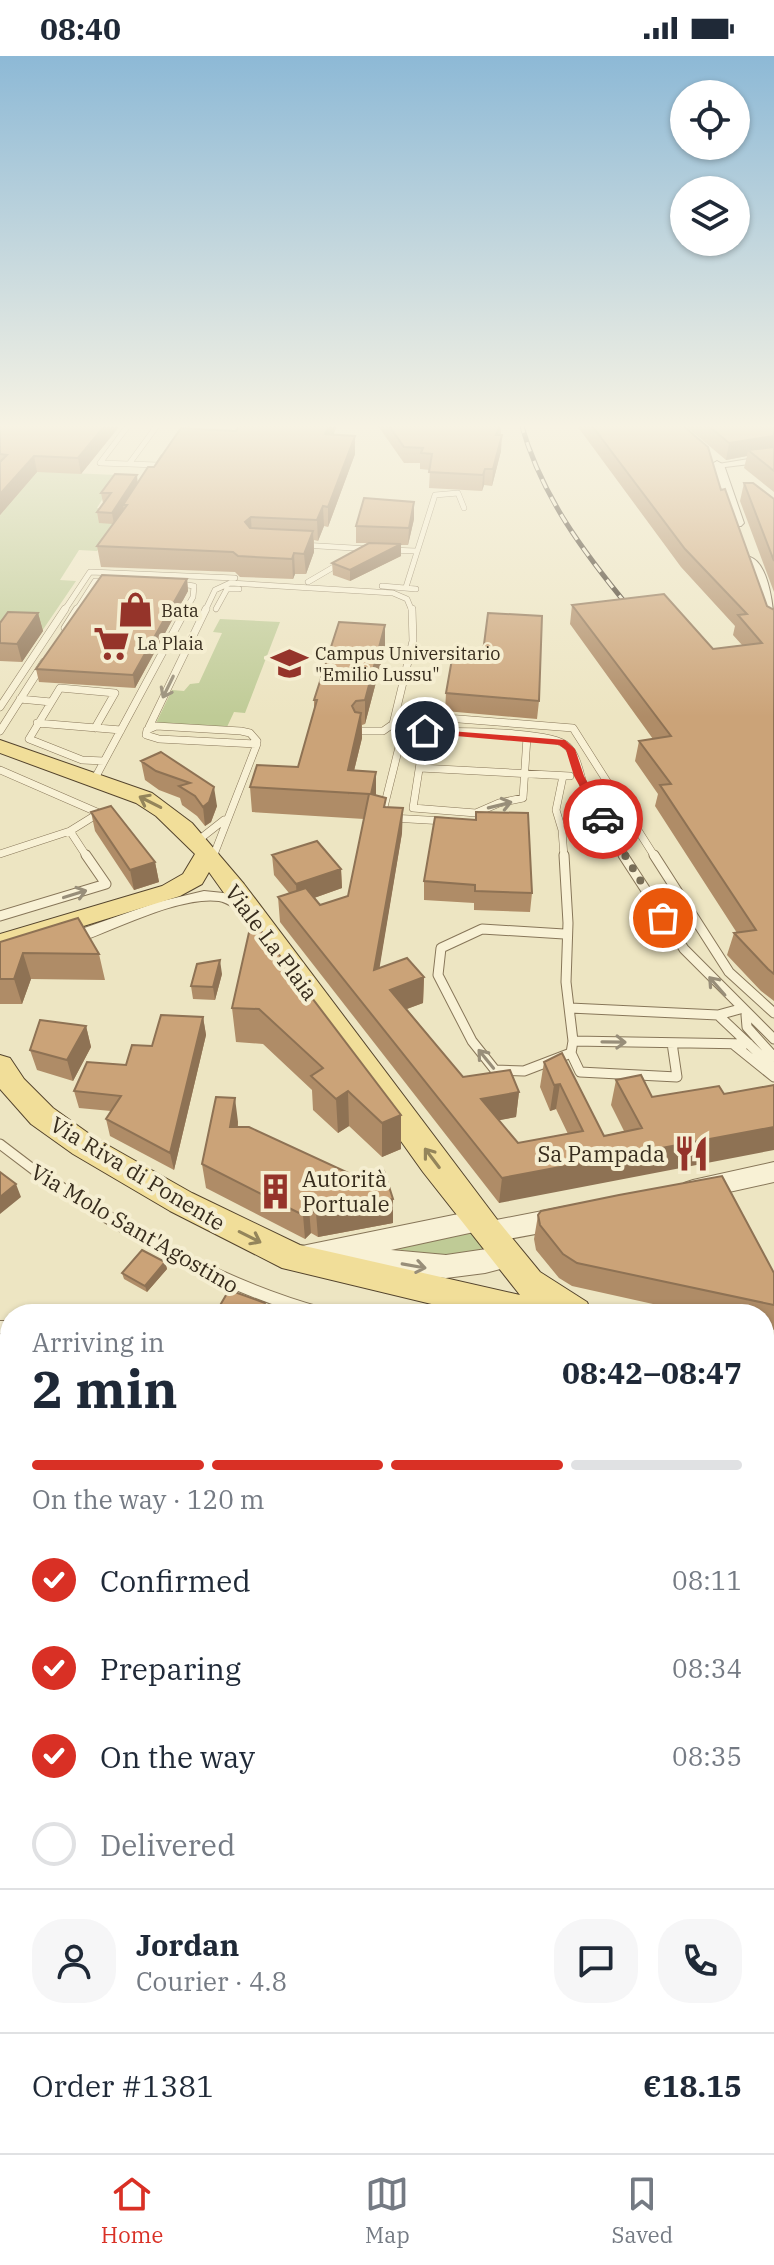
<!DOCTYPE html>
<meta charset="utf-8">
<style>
:root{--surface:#fff;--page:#f6f6f7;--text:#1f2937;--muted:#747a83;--line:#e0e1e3;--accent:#d93025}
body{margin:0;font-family:"IBM Plex Serif",serif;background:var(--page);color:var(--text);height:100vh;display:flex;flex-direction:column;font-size:30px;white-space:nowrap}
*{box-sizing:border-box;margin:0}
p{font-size:26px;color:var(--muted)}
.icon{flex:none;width:44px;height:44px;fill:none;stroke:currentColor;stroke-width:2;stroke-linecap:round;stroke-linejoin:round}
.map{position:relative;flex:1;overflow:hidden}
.drawer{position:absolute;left:0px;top:1248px;width:774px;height:850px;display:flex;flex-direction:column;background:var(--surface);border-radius:32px 32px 0 0;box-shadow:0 2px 6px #0004}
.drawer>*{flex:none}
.buttons{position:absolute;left:670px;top:24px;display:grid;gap:16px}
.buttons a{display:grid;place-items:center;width:80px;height:80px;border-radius:50%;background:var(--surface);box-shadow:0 2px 6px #0004;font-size:40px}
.pin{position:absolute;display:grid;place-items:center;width:68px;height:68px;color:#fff;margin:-34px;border:4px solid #fff;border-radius:50%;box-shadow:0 2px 8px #0007}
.courier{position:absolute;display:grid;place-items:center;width:80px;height:80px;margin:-40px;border:6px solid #d93025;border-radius:50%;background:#fff;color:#222;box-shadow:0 2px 10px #0007}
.overview em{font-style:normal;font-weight:700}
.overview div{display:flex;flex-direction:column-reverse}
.overview{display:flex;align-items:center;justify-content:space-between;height:136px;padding:0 32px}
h1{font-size:52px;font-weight:700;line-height:60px}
.bar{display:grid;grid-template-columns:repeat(4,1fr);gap:12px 8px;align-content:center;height:96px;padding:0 32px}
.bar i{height:10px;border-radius:6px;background:var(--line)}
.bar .current{background:var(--accent)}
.bar p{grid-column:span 4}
.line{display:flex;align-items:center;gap:20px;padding:0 32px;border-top:2px solid var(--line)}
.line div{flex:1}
.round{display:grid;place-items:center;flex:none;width:84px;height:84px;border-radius:32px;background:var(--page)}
ol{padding:0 32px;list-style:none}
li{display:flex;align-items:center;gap:24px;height:88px}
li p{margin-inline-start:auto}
li .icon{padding:8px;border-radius:50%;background:var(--accent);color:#fff;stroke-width:4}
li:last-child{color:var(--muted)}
li i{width:44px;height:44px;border:4px solid var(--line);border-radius:50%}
.status{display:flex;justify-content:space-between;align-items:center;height:56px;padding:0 40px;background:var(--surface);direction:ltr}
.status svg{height:22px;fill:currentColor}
.menu{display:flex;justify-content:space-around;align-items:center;height:112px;border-top:2px solid var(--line);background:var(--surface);font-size:22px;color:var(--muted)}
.menu a{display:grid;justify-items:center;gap:4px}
.menu .current{color:var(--accent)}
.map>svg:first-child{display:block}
.green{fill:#bfcb96}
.water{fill:#a4c0ba;stroke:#6b8e89;stroke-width:2}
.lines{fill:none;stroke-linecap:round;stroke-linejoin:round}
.service-far4-casing{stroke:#877659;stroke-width:6}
.service-far3-casing{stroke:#877659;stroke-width:8}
.service-far2-casing{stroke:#877659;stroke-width:11}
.service-far1-casing{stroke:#877659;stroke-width:14}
.service-casing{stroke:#877659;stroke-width:18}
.minor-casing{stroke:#877659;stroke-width:2}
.tertiary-casing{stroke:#877659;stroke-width:2}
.secondary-casing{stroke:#68573c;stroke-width:2}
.primary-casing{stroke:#54442d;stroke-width:2}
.service-far4{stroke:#f8f1d5;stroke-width:5}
.service-far3{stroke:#f8f1d5;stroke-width:7}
.service-far2{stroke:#f8f1d5;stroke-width:9}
.service-far1{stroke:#f8f1d5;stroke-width:12}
.service{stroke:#f8f1d5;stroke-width:16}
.minor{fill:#f8f1d5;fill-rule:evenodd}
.tertiary{fill:#f8f1d5;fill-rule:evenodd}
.secondary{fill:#f8f1d5;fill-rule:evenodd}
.primary{fill:#f1de99;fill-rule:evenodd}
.rail-far1-casing{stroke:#372c1d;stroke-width:5}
.rail-casing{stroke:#372c1d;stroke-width:6}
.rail-far1{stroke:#f5eed1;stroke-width:3;stroke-dasharray:10;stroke-linecap:butt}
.rail{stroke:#f5eed1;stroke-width:4;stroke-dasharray:13;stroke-linecap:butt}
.wall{fill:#af8c67}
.shaded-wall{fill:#8e7254}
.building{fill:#cba378;stroke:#8e7254;stroke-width:2}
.oneway{stroke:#988e79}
.oneway2{stroke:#94855b}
.route{fill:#d93025}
.done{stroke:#776d57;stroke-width:8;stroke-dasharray:0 14.4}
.labels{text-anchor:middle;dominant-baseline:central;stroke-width:8;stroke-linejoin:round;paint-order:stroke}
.far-poi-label{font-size:18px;fill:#372c1d;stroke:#f5eed1;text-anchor:start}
.street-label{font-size:22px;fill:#372c1d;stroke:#f5eed1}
.poi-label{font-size:22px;fill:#372c1d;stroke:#f5eed1;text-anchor:end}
</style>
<div class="status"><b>08:40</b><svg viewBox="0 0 49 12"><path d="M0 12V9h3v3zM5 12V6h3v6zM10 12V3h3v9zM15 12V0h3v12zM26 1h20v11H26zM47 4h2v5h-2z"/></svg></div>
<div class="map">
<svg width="774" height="2097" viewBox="0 0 774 2097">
<rect width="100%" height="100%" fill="#ede5c2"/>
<path class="green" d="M0 414 117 419 97 452 109 454 116 468 97 495 79 494 60 524 76 525 42 575 0 582Z
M220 563 280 566 245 657 234 656 227 671 156 667 172 634 184 635 190 628 199 627 222 577 213 576Z
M469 1174 484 1194 432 1200 387 1191Z"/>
<path class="water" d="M0 1359 10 1362V2088H764V1578L774 1581V2097H0Z"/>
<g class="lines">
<defs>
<path id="service-far4" d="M130 367 100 407 129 408 159 367
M177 382 188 367
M129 408 158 409 163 401
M302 489 370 493
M390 494 416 495
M308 526 344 505
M175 527 194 530 193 541 185 555
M382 530 416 533
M406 531 435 439 458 437 464 452
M216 553 227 533H239
M64 555 90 516 235 522
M76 555 95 525H111
M205 555 215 534 230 527 393 537 407 543 412 555"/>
<path id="service-far3" d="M65 572 77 553
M20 643 51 646
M0 651 65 553
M37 667 121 674
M149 671 206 553
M95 672 115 637 60 632 29 683 82 704 104 705
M0 675 44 606
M359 675H383L393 668 413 585 412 553
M527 681 523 742 499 747 476 757 413 752 425 675C451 676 551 674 567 690 579 701 580 722 586 736 597 758 611 780 624 801
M257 685 250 677 241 675 156 670 147 674 146 679 159 683 257 688
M420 712 570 720
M0 714 99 757 70 775 87 801
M563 720 556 754 562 774 564 801
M94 724 186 553
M445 765 391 762 383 755 406 663 446 662 573 672 655 801
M196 786 224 764
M0 798 70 775
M213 801 257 688 255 684"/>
<path id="service-far2" d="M564 799 568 867 566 926 573 985 749 988
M623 799 684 893 774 983
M654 799 729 916 774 957
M212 807 214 799
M0 860 106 828 86 799
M564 878 482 873 441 892 438 919 472 985 495 1014 524 1015 571 997 573 985
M570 952 718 959 740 953
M718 959 774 1012
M746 959 747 971 774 1001
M733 988 774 1021
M571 997 580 1016 677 1021 672 987
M0 1088 46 1123"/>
<path id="service-far1" d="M43 1121C130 1177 223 1231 323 1258
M0 1271H10
M764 1364 774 1366
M764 1394 774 1396
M764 1446 774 1449
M764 1473 774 1475"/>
<path id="service" d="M764 1549 774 1552"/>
<path id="minor" d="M774 399V405L717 412 712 409Z
M204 835 233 838 256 853 248 858C238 856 230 847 219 845 177 839 104 880 62 892L53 886 56 882 158 846Z"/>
<path id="tertiary" d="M774 1106V1126L693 1144 684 1141 680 1134 684 1127 693 1124Z
M568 1150 577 1154 581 1161 577 1168 568 1172 487 1187 478 1184 474 1176 391 1194 446 1199 507 1190 516 1193 520 1201 516 1209 485 1217 446 1222 409 1219 340 1204 297 1213 287 1210 284 1202 287 1194 297 1191 478 1154 487 1157 491 1165Z"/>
<path id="secondary" d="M717 405 724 409 744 467 741 470H731L728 467 710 409Z
M750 501C770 508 774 556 774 574L765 569 742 506Z"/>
<path id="primary" d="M0 684 152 737 192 767 244 828 499 1166 540 1216 587 1246 592 1258H473L282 1212 170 1155 73 1098 31 1068 0 1033V999L10 1002 24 1023 53 1052 95 1082 192 1137 300 1189 520 1239 423 1116 209 816 202 828 180 840 0 896V878L162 830 183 818 195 798 156 760 136 747 0 697Z
M764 1285 774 1287V1319L764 1317Z"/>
</defs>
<use href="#service-far4" class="service-far4-casing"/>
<use href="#service-far3" class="service-far3-casing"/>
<use href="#service-far2" class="service-far2-casing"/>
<use href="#service-far1" class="service-far1-casing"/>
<use href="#service" class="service-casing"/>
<use href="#minor" class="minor-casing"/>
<use href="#tertiary" class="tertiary-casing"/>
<use href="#secondary" class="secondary-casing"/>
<use href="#primary" class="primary-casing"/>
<use href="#service-far4" class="service-far4"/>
<use href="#service-far3" class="service-far3"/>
<use href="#service-far2" class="service-far2"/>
<use href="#service-far1" class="service-far1"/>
<use href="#service" class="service"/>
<use href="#minor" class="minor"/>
<use href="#tertiary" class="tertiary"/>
<use href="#secondary" class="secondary"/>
<use href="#primary" class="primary"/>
<defs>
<path id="rail-far1" d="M521 367C541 440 584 497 632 555"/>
<path id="rail" d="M631 553 637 561"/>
</defs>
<use href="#rail-far1" class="rail-far1-casing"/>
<use href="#rail" class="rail-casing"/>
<use href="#rail-far1" class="rail-far1"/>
<use href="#rail" class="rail"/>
</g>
<path class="wall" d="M0 367H122L81 418 37 416 0 459Z
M241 367H338L333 379 355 398 328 471 324 470 318 485 314 484V496L306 518H295L293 523 240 521 235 516 101 511 97 490 113 468 99 467 97 456 103 447 101 437 138 427 154 411 236 375Z
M376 367H501V395L492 430 484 429 482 435 429 432 430 414 420 413V407H404Z
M575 367H680L721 434 767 550 774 554V945L761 935 727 899 734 877H737L655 750 658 738 635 705 639 685 653 683 570 568 572 549 713 593 742 589 733 579 735 570 681 511Z
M682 367H774V436L744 412 747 400 726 404Z
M744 427 774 443V536L740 445Z
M414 463 408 489H401V500L350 525 333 519 332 507 368 487H356V470Z
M187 523 188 535 135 632 39 626 36 613Z
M38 557 43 575 22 606 0 605V567Z
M385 592 365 668 362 669V682L354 715 386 751 402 777 379 912 424 921 423 947 407 953 463 1021 519 1036 516 1061 499 1064 518 1087 568 1078 556 1053 550 1055 540 1031 544 1006 604 1080 624 1075 611 1049 616 1024 652 1041 719 1030 499 1147 280 866 278 841 289 837 274 819 272 799 341 813 342 832 314 842 320 849 348 840 364 763 252 756 250 731 298 711 314 654V644Z
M446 637 539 645 537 663 445 655Z
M161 696 217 750 211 766 205 770 197 760 182 749 180 742 159 734 145 724 141 705Z
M91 756 155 806 159 826 134 834 95 775Z
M435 761 532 837 530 856 474 854V847L424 844V825Z
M252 863 401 1059V1093L382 1101 349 1070 338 1077 313 1054 312 1034 263 988 236 986 232 952Z
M0 886 99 898 105 924 31 923 22 948H0Z
M222 918 215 944 193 943 191 930Z
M203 961 206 979 174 1114 110 1080 106 1063 111 1055 79 1052 74 1035 126 1009 152 990Z
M86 970 91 991 73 1025 37 1014 30 994Z
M238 1066V1071L393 1167 318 1181 311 1177 305 1183 206 1132 202 1108Z
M538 1159 774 1217V1274L764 1272V1258H698L572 1230 559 1222 536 1194 534 1183Z
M165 1206 167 1213 147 1236 124 1223 122 1217Z"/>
<path class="shaded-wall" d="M107 367H122L81 418 78 402Z
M330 367H338L326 397 325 378Z
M502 379 501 395 492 430 493 413Z
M355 380V398L328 471V451Z
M774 380V394H748L747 400 726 404 729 387Z
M34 400 37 416 0 459V438Z
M485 413 484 429 482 435 483 419Z
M137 419 138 430 123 449 124 453 114 468 112 457Z
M414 446V463L408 489 409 472Z
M323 450 324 470 318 485 317 464Z
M251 461 252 482 245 466Z
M313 475 314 496 306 518 304 498Z
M401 488V500L350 525V514Z
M294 497 295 518 293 523 292 503Z
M187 523 188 535 135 632 133 619Z
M38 557 43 575 22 606 17 588Z
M385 569V592L365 668V644Z
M361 657 362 682 348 739V714Z
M376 716V741L371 738Z
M214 731 217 750 211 766 205 770 203 751Z
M403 752 402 777 375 939 374 914Z
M155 806 159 826 134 834 130 814Z
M341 813 342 832 297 848 296 828Z
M23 897 31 923 22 948 14 923Z
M220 904 222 918 215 944 213 931Z
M424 921 423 947 390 959V934Z
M203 961 206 979 174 1114 170 1097Z
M86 970 91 991 73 1025 67 1004Z
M560 1028 556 1053 550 1055 554 1029Z
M348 1035 349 1070 338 1077 336 1043Z
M519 1036 516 1061 479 1068 481 1043Z
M235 1042 238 1066 234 1096 230 1071Z
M401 1059V1093L382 1101V1067Z
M774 1071V1094L499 1147 502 1122Z
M16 1128 21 1141 0 1158V1141Z
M393 1143V1167L318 1181 316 1157Z
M309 1153 311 1177 305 1183 303 1159Z
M165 1206 167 1213 147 1236 145 1230Z
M265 1247 266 1253 263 1258H259Z"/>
<path class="building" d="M0 367H107L78 402 34 400 0 438V406L7 399 0 398Z
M241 367H330L325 378 355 380 328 451 323 450 317 464 251 461 245 466 250 472 313 475 304 498 294 497 292 503 238 500 233 496 97 490 127 449H123L148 411H154L181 372 236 375Z
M387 367H501L496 379H502L493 413H485L483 419 429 416 432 398 421 397 423 392 404 391Z
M590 367H680L708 391 721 434 725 433 767 550 774 554V918L768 913 734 877 756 874 660 729 671 728 639 685 671 680 572 549 664 538 713 593 762 587 738 559 747 558 685 493Z
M705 367H774V380L729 387Z
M774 391V415L748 394Z
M115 418 137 419 112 457 97 456 111 437H101Z
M744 427H753L774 443V505Z
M364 442 414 446 409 472 356 470Z
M369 487 401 488 350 514 332 507Z
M102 519 187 523 133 619 36 613Z
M8 556 38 557 17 588 0 587V567Z
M488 557 542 560 539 645 446 637 452 603 482 604Z
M339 566 385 569 365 644 356 645 352 650 355 656 361 657 348 714 376 716 371 738 386 742 384 751 403 752 374 914 407 902 424 921 390 934 463 1021 510 1014 519 1036 481 1043 518 1087 583 1075 560 1028 554 1029 544 1006 562 997 604 1080 642 1072 616 1024 641 1019 652 1041 719 1030 724 1038 774 1029V1071L502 1122 278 841 306 832 320 849 348 840 369 738 250 731 257 709 298 711 317 644H314Z
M161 696 214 731 209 746 203 751 195 740 179 730 190 727 156 715 141 705Z
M111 750 155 806 130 814 91 756Z
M476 756 528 757 532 837 475 835V829L424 825 435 761 476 764Z
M317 785 341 813 296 828 272 799Z
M78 862 99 898 23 897 14 923H0V886Z
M252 863 401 1059 382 1067 348 1035 336 1043 311 1020 323 1012 259 953 232 952Z
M220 904 213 931 191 930 197 908Z
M161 959 203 961 170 1097 106 1063 121 1040 74 1035 87 1006 126 1009 132 989 152 990Z
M40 964 86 970 67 1004 30 994Z
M216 1041 235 1042 230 1071H249L357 1121 384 1115 393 1143 316 1157 309 1153 303 1159 202 1108Z
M0 1116 16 1128 0 1141Z
M722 1120 774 1217V1249L577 1207 563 1198 540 1169 538 1159 541 1155 619 1139Z
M142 1194 165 1206 145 1230 122 1217Z
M229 1234 265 1247 259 1258H215Z"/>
<defs><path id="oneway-shaft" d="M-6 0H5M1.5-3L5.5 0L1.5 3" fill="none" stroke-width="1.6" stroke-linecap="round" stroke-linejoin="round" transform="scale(2)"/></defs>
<g class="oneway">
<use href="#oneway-shaft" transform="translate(168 631) rotate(116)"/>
<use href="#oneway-shaft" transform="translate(500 749) rotate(-14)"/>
<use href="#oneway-shaft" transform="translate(75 838) rotate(-17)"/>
<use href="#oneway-shaft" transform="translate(717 930) rotate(-131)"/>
<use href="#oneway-shaft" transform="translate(614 986) rotate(1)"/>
<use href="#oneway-shaft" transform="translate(486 1003) rotate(-129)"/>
<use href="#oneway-shaft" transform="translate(414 1210) rotate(10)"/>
</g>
<g class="oneway2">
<use href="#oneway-shaft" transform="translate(150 746) rotate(-153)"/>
<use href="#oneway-shaft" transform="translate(432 1102) rotate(-127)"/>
<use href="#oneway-shaft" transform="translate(250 1181) rotate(27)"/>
</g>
<linearGradient id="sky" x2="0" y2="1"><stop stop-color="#8db9d6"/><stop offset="0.56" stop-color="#f7f3e4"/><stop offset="1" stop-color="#f7f3e4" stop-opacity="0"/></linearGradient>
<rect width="774" height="661" fill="url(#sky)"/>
<path class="route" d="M425 673 565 684 575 693 584 720 608 763 603 766 598 763 574 720 566 694 559 689 422 677Z"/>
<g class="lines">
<path class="done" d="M603 763 663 862"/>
</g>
<defs>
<symbol id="shop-bare" viewBox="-9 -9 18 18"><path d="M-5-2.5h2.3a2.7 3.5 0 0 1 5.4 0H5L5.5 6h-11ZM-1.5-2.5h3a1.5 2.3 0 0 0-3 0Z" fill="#95342a" stroke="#f5eed1" stroke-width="2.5" paint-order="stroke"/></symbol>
<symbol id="supermarket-bare" viewBox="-9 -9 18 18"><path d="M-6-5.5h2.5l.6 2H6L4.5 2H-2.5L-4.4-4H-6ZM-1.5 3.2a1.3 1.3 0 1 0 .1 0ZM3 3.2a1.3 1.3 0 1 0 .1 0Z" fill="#95342a" stroke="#f5eed1" stroke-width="2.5" paint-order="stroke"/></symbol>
<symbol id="university-bare" viewBox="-9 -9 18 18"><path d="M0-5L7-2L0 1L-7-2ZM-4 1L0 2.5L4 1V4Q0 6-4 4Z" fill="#95342a" stroke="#f5eed1" stroke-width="2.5" paint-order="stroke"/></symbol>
<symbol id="restaurant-bare" viewBox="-9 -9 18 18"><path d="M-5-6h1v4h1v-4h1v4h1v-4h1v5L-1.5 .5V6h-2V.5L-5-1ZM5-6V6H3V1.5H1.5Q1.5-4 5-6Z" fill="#95342a" stroke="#f5eed1" stroke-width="2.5" paint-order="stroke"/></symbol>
<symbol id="building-bare" viewBox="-9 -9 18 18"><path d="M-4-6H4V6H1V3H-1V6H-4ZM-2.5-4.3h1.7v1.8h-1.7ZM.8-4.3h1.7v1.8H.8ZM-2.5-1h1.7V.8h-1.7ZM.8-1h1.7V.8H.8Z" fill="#95342a" stroke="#f5eed1" stroke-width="2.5" paint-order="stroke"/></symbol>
</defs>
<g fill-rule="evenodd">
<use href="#shop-bare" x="110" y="528" width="51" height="51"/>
<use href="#supermarket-bare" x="86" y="562" width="51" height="51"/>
<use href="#university-bare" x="264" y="582" width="51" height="51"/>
<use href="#restaurant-bare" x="666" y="1072" width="51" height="51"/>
<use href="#building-bare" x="250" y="1110" width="51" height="51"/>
</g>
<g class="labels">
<g class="far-poi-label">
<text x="161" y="554">Bata</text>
<text x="137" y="587">La Plaia</text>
<text x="315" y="597">Campus Universitario<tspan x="315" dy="21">"Emilio Lussu"</tspan></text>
</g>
<g class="street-label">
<text transform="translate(272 886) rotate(53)">Viale La Plaia</text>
<text transform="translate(138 1117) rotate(31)">Via Riva di Ponente</text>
<text transform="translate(135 1172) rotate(30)">Via Molo Sant'Agostino</text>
</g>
<g class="poi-label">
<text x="665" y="1097">Sa Pampada</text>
<text x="302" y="1122" text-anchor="start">Autorità<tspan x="302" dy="25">Portuale</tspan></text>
</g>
</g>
</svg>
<div class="buttons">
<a><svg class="icon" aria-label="locate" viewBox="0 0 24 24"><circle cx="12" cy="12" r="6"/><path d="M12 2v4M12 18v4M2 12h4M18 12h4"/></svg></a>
<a><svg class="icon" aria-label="layers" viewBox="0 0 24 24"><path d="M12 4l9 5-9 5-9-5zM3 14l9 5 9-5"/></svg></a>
</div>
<div class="pin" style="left:663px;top:862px;background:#ea580c"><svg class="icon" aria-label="bag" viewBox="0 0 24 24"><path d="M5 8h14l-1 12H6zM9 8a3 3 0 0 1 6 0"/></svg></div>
<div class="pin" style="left:425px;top:675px;background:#1f2937"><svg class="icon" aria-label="home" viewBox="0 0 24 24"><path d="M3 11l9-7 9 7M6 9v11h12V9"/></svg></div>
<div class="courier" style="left:603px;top:763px"><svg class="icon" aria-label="car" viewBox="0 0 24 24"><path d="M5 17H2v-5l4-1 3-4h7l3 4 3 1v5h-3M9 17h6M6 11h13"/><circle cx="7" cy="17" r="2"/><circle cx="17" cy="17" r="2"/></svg></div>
<section class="drawer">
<div class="overview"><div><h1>2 min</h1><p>Arriving in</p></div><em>08:42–08:47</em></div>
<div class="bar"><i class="current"></i><i class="current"></i><i class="current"></i><i></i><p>On the way · 120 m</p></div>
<ol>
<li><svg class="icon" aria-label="check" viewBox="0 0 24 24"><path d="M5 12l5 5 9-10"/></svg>Confirmed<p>08:11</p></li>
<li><svg class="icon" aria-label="check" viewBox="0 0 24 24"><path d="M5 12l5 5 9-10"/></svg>Preparing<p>08:34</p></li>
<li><svg class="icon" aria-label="check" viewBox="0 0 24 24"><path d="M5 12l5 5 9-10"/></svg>On the way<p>08:35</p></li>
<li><i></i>Delivered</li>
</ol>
<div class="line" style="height:144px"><a class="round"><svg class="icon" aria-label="person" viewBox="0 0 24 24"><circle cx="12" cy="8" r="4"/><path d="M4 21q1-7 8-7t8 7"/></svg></a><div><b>Jordan</b><p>Courier · 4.8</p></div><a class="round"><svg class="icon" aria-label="chat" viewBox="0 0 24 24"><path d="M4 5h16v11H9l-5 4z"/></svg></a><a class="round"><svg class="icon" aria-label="phone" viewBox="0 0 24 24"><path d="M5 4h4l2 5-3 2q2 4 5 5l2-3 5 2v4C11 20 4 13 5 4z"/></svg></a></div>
<div class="line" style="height:104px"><div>Order #1381</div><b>€18.15</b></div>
</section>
</div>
<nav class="menu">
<a class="current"><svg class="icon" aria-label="home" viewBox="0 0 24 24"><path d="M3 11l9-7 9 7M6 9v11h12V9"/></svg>Home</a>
<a><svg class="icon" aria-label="map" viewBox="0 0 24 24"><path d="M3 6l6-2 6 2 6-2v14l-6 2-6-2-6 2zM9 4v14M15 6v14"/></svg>Map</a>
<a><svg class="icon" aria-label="saved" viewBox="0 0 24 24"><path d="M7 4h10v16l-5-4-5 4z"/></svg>Saved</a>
</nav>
